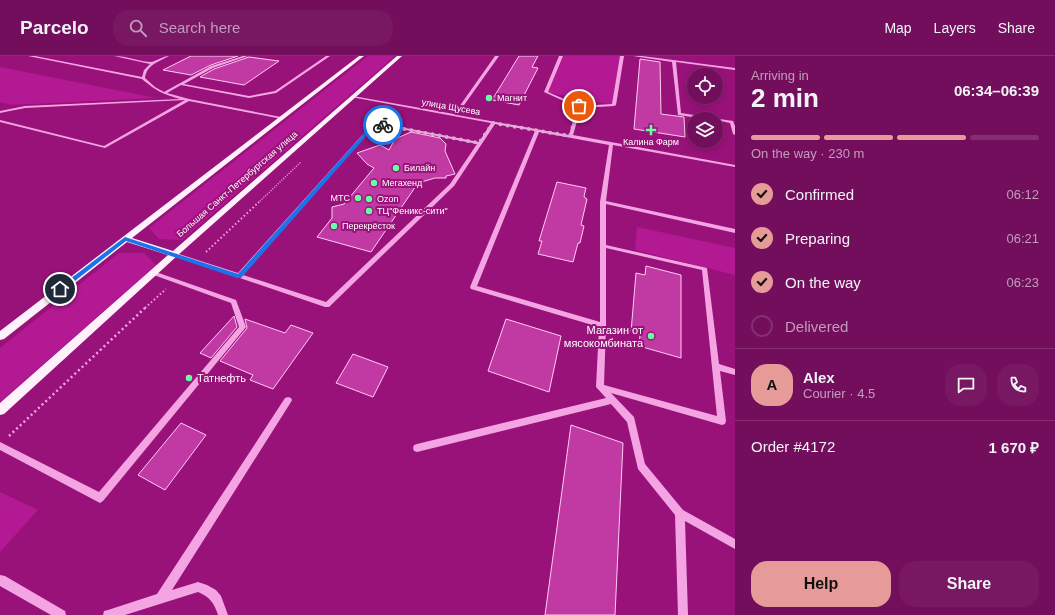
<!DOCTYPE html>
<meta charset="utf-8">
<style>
:root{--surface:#730e5c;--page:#781762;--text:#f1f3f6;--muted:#c19cbb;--line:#852e72;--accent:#e69b98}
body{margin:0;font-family:Helvetica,sans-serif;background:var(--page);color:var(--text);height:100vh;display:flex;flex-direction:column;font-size:15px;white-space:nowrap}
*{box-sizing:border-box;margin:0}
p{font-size:13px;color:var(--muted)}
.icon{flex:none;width:22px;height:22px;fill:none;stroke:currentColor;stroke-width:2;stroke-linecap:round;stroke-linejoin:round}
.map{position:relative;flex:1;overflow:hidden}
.panel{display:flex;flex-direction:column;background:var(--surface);width:320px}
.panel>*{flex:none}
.buttons{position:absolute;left:687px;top:12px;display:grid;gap:8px}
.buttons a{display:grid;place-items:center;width:36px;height:36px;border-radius:50%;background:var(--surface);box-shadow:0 2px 10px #0003,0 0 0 1px var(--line);font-size:20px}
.pin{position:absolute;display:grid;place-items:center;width:34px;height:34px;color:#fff;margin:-17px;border:2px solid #fff;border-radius:50%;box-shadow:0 1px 4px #0007}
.courier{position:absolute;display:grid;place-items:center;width:40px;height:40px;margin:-20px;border:3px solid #1a73e8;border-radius:50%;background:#fff;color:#222;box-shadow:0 1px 5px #0007}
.summary em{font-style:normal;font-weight:600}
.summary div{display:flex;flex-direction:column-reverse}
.summary{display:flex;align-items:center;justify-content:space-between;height:68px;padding:0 16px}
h1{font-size:26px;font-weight:600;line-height:30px}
.bar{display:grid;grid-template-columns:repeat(4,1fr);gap:6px 4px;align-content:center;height:48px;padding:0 16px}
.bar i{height:5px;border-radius:3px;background:var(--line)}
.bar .selected{background:var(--accent)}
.bar p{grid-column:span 4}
.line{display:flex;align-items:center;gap:10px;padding:0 16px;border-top:1px solid var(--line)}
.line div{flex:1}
.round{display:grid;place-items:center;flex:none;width:42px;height:42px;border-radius:16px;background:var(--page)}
ol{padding:0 16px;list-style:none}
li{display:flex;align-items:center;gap:12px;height:44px}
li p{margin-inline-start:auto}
li .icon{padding:4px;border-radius:50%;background:var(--accent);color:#111;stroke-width:4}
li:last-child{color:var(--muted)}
li i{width:22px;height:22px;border:2px solid var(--line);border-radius:50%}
.cta{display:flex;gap:8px;margin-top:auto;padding:8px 16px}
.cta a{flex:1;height:46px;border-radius:16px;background:var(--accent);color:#111;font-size:16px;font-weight:600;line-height:46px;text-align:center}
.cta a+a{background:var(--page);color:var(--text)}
header{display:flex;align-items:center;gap:24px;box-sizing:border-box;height:56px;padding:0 20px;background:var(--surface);border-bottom:1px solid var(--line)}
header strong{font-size:19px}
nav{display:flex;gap:22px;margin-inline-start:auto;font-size:14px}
.search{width:280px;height:36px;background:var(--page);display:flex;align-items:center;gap:10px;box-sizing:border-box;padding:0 14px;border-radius:16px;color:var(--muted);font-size:15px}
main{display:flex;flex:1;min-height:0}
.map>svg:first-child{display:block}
.green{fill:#b31993}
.building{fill:#c13aa3;stroke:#feccf3}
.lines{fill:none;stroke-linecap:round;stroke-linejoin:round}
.path-far2{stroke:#f4a4e3;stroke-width:1.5;stroke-dasharray:1 1.5;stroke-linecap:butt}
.path-far1{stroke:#f4a4e3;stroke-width:2;stroke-dasharray:1.5 2.5;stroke-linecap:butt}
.path{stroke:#f4a4e3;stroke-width:2.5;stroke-dasharray:2 3;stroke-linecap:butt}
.minor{fill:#f4a4e3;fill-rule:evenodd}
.major{fill:#fff1fb;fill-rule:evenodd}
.route{fill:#1a73e8}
.done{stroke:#dbacd0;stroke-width:4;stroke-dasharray:0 7.2}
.poi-dot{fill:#67ff9f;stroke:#99127a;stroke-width:1.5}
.labels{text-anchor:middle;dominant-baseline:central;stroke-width:4;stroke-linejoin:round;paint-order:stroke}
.far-poi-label{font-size:9px;fill:#fff;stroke:#99127a;text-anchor:start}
.far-street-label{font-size:9px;fill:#fff;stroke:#99127a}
.poi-label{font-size:11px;fill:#fff;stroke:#99127a;text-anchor:end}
</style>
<header>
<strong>Parcelo</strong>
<div class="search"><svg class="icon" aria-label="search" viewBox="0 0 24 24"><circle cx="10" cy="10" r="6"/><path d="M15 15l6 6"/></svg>Search here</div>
<nav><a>Map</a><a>Layers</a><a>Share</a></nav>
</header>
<main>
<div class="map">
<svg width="735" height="559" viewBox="0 0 735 559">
<rect width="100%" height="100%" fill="#99127a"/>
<path class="green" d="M368 0H395L182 184 159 183 149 172Z
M561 0H622L614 49 546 36Z
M0 11 156 42 11 49 0 46Z
M637 171 735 192V219L635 194Z
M119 197H144L156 209 0 346V292Z
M0 436 38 454 0 496Z"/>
<path class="building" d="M191 0H238L211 9 191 19 163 14Z
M519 0H538L532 11 538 12 519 49 492 44Z
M249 1 279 5 244 29 200 21 214 13Z
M640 3 660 6 661 58 684 61 685 81 634 73Z
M411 76 440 82 446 88 445 95 455 118 446 120V122H435L418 127 371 196 317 181 332 162V151L344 148 374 112 367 108 357 97 380 89 389 94 395 83Z
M557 126 586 132 584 140 585 142 587 143 581 169 584 170 580 187H578L573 206 538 198 542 185H539Z
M646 210 681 219V302L639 290 640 279 631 276 636 217 645 219Z
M234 260 237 271 211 302 200 297Z
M245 263 285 277 291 269 313 277 273 333 250 324 253 319 220 305 247 272Z
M506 263 561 280 549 336 488 315Z
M353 298 388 311 373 341 336 327Z
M181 367 206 379 165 434 138 419Z
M571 369 623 387 615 559H545Z"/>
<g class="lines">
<path class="path-far2" d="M258 147 301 106"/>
<path class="path-far1" d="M206 196 259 146
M145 252 166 233"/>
<path class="path" d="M9 380 146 251"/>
<path class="minor" d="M28 0H35L142 21 144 14 150 8 114 0C127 0 138 5 150 6 156 6 162 0 169 0 159 6 147 8 145 22L155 31 164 36 211 10 243 0H248L213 12 184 28 249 40 275 35 326 0H330L276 37 249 42 181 29 167 37 189 43 281 61H282V63L189 45 105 92 0 66V64L104 90 185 44 25 52 0 57V55L25 50 180 43C163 38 156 35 142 23Z
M495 0H499L457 59 569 79 577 51 544 36 559 0H563L548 36 580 50 612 48 620 0H624L616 49 614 50 581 52 573 79 735 109V111L613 89 606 145 735 173V177L606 148V189L707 212 719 308 735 313V319L720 315 726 365 725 368 722 369 611 337 634 361 645 408 683 454 735 483V493L685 465 688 559H678L675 459 638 413 627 366 611 348 417 396 414 395 413 392 414 389 417 388 606 342 596 331 599 271 471 233 470 231 535 75 495 68 454 130 329 251H325L172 199 171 198 172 197H176L238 217 374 66 479 86 491 67 351 41 353 40 454 58ZM376 68 477 88 450 128 326 246 243 219ZM539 76 609 89 600 146V266L477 230ZM606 192 702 214 717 360 604 329 606 270Z
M633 0H642L735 12V14L676 6 681 57 733 65 735 70V79L733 78 730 67 716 64V63H705L678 59 672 6Z
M153 215 236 244 246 271 103 445 100 447 0 394V386L99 436 239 271 231 247 151 218 150 217Z
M288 341 291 342 292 344 291 346 172 534 198 526 207 529 216 534 221 540 228 559H218C214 547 210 541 198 536L125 559H103L104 555 108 554 157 538 285 342Z
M0 519 5 520 65 555 66 559H51L0 530Z"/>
<path class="major" d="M359 0H364L132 182 173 195 397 0H402L177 200 4 358 0 359V347L168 199 127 186 4 283 0 284V275Z"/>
</g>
<path class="route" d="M374 66 385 69H376L241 222H237L126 185 62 235 57 233 125 181 238 218Z"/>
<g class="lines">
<path class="done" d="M383 69 479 87 493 67 570 80 579 50"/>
</g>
<g class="poi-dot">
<circle cx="489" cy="42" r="4"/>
<path d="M649 68h4v4h4v4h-4v4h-4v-4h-4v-4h4z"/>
<circle cx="396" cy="112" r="4"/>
<circle cx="374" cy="127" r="4"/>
<circle cx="358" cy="142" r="4"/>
<circle cx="369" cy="143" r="4"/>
<circle cx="369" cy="155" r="4"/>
<circle cx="334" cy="170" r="4"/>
<circle cx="651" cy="280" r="4"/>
<circle cx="189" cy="322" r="4"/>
</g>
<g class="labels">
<g class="far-poi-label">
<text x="497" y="42">Магнит</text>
<text x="651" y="86" text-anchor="middle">Калина Фарм</text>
<text x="404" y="112">Билайн</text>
<text x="382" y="127">Мегахенд</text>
<text x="350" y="142" text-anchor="end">МТС</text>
<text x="377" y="143">Ozon</text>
<text x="377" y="155">ТЦ"Феникс-сити"</text>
<text x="342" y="170">Перекрёсток</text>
</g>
<g class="far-street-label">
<text transform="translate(451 51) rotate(10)">улица Щусева</text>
<text transform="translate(237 128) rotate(-41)">Большая Санкт-Петербургская улица</text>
</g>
<g class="poi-label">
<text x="643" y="274">Магазин от<tspan x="643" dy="13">мясокомбината</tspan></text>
<text x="197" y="322" text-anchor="start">Татнефть</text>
</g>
</g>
</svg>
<div class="buttons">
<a><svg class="icon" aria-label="locate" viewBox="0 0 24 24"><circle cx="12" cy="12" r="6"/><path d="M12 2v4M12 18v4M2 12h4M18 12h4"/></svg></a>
<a><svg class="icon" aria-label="layers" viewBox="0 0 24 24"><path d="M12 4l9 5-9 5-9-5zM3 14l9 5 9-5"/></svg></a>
</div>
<div class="pin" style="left:579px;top:50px;background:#ea580c"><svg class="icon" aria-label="bag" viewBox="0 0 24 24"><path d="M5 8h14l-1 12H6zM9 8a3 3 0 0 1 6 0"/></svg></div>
<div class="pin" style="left:60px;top:233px;background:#1f2937"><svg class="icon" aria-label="home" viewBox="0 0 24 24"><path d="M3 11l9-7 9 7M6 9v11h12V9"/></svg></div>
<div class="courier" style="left:383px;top:69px"><svg class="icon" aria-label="bike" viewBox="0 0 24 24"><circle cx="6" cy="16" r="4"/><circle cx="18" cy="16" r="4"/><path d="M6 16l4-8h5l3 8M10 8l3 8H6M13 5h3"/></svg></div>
</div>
<section class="panel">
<div class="summary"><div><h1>2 min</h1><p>Arriving in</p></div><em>06:34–06:39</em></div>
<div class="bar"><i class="selected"></i><i class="selected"></i><i class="selected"></i><i></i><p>On the way · 230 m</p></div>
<ol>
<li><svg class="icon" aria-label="check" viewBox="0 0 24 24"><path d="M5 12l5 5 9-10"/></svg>Confirmed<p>06:12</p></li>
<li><svg class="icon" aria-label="check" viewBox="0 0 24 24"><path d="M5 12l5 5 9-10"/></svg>Preparing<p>06:21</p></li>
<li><svg class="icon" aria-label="check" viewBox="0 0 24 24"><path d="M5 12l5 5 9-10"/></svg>On the way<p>06:23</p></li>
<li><i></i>Delivered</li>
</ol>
<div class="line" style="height:72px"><b class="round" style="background:var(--accent);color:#111">A</b><div><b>Alex</b><p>Courier · 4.5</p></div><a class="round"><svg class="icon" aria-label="chat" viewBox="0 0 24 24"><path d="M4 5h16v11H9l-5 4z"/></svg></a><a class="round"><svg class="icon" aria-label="phone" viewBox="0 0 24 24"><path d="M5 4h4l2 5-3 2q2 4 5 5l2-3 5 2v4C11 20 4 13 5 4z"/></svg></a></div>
<div class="line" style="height:52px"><div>Order #4172</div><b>1 670 ₽</b></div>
<div class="cta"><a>Help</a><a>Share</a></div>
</section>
</main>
